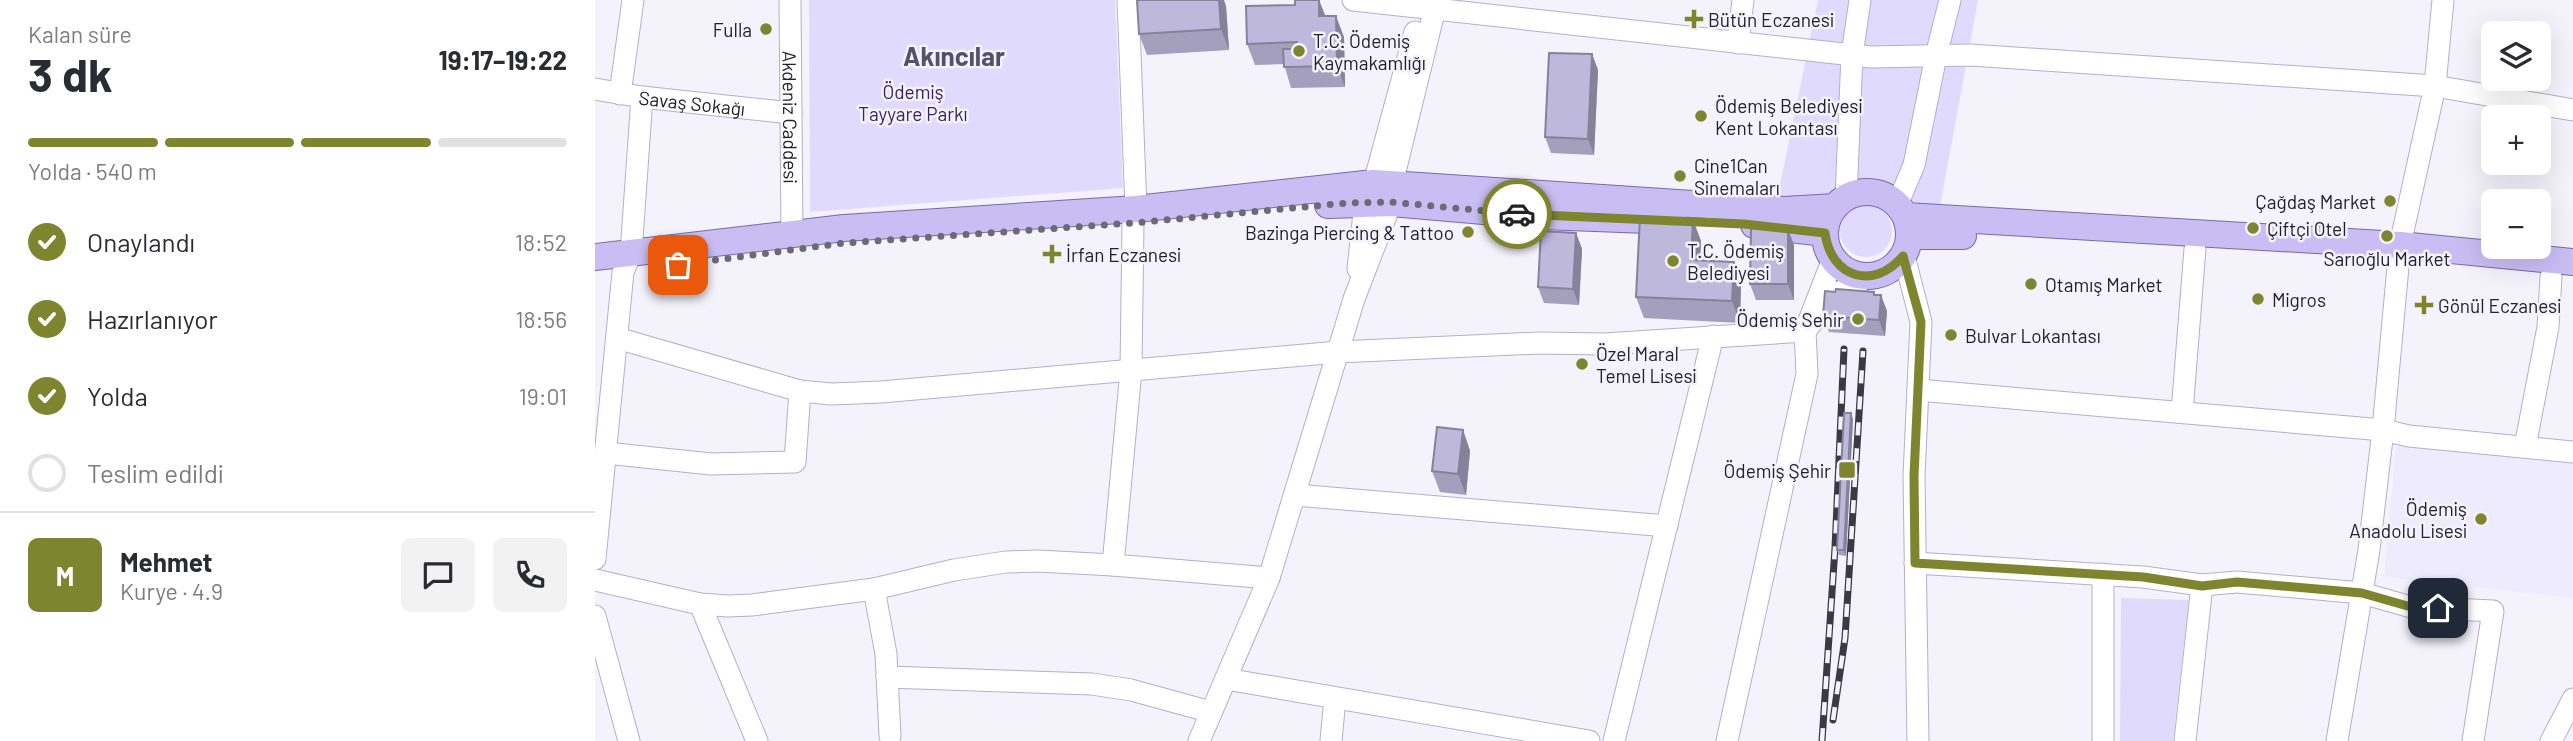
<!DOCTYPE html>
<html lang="tr">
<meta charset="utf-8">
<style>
:root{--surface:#fff;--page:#f2f2f3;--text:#2b2b33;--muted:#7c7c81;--line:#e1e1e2;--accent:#7f842e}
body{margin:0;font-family:Barlow,sans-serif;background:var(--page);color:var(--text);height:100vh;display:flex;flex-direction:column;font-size:26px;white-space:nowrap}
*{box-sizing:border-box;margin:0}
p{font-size:23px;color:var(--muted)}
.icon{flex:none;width:38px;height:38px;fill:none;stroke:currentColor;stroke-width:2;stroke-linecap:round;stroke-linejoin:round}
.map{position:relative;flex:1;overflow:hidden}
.sheet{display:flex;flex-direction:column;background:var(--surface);width:595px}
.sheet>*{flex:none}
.fabs{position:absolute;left:1886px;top:21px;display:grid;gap:14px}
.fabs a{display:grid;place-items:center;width:70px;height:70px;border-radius:10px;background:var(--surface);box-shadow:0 7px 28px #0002;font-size:35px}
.pin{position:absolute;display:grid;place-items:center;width:60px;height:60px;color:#fff;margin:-30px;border-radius:14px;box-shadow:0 4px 10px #0006}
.courier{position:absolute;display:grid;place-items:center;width:70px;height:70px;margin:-35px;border:5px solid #7f842e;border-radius:50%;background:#fff;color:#222;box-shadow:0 2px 9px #0007}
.summary em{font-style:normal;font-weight:700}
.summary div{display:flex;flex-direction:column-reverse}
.summary{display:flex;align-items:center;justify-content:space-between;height:119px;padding:0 28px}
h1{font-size:46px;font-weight:700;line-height:52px}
.bar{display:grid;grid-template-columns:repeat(4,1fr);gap:10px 7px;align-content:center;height:84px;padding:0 28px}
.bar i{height:9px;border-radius:5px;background:var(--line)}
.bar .selected{background:var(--accent)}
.bar p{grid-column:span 4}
.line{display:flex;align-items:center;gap:18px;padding:0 28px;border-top:2px solid var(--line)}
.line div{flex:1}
.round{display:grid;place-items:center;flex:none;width:74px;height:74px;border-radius:10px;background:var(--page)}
ol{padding:0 28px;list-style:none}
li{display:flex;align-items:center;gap:21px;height:77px}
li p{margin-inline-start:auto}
li .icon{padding:7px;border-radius:50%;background:var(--accent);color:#fff;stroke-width:4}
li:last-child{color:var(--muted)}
li i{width:38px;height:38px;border:4px solid var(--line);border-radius:50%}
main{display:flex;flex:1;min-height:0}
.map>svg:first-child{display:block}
.built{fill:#edebfd}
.green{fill:#dfdafe}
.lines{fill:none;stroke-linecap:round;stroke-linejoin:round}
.minor-casing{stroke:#b3aed0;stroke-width:23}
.major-casing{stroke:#776aa9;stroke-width:28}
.minor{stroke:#fff;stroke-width:21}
.major{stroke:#c9bef4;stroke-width:26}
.rail-casing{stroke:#3b3946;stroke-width:7}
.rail{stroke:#f4f3fb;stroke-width:4.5;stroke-dasharray:13;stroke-linecap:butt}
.wall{fill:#a39fbd}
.shaded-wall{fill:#85829a}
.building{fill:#beb9dc;stroke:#85829a;stroke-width:2}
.done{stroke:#6c6a75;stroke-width:7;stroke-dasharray:0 12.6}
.route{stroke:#7f842e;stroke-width:9}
.poi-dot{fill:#7f842e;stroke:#f4f3fb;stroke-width:2.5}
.labels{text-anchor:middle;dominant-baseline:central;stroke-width:5;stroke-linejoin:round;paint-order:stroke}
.poi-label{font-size:19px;fill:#22202d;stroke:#f4f3fb;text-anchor:start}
.park-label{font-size:19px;fill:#352461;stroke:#f4f3fb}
.street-label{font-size:19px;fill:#22202d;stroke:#f4f3fb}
.district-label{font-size:26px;font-weight:bold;fill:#55506e;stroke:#f4f3fb}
</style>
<main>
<section class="sheet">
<div class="summary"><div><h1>3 dk</h1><p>Kalan süre</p></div><em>19:17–19:22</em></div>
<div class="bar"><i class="selected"></i><i class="selected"></i><i class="selected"></i><i></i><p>Yolda · 540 m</p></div>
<ol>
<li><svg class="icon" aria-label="check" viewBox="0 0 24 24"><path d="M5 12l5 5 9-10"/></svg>Onaylandı<p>18:52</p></li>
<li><svg class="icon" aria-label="check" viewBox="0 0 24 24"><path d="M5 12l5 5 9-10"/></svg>Hazırlanıyor<p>18:56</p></li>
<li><svg class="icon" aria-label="check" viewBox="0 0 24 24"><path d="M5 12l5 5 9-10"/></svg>Yolda<p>19:01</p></li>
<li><i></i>Teslim edildi</li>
</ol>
<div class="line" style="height:126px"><b class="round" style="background:var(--accent);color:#fff">M</b><div><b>Mehmet</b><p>Kurye · 4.9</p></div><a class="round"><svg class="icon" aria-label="chat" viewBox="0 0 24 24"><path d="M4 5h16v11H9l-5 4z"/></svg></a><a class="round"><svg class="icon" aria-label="phone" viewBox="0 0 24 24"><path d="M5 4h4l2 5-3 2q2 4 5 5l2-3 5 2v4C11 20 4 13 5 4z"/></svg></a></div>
</section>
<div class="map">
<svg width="1978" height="741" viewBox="0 0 1978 741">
<rect width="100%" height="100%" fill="#f4f3fb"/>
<path class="built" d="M1801 446 1978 460V598L1789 577Z"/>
<path class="green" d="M214 0H520L528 188 215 212Z
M1223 0H1383L1345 207 1318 202 1285 180H1262L1242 189 1225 203 1182 200Z
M1245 231a26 26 0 1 1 52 0a26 26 0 1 1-52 0Z
M1526 598 1594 600 1578 741H1525Z"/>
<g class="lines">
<defs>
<g id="minor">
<path id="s1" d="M195 0 197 234"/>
<path d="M533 0 541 209"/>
<path d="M758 0 1276 57 1375 55 1840 86 1978 110"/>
<path d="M1143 43 1148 0"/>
<path id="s2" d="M0 89 47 97 196 113"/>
<path d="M25 94 38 0"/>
<path d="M1251 198 1257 55 1265 0"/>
<path d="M1302 205 1319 165 1341 56 1355 0"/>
<path d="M1309 256 1326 322 1319 476 1323 741"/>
<path d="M763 269 770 203 779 183 820 32"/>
<path d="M22 338 205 391 236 394 286 392 743 352 944 343 1010 344 1210 331 1241 294 1275 276"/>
<path d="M1323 390 1788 430 1814 436 1978 452"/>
<path d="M1587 412 1600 249"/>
<path d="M1930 447 1953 327 1956 277"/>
<path d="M11 453 116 464 200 462 205 391"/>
<path d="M700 495 1072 526"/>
<path d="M0 559 28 272 36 253 47 97"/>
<path d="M1320 563 1548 577 1607 585 1642 582 1767 593 1816 607 1898 611 1878 741"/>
<path d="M518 565 536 370 538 223"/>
<path d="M0 580 105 604 133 606 157 605 279 589 359 570 411 562 443 561 518 565 674 578"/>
<path d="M279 589 291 654 295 736"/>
<path d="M105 604 162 741"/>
<path d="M0 616 34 741"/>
<path d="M292 677 497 684 536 690 616 712"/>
<path d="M631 679 994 741"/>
<path d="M604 741 674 578 759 299 796 203 797 184 842 0"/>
<path d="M736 741 740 698"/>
<path d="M1019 741 1118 336"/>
<path d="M1132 741 1212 374 1210 331 1238 259"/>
<path d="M1508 741V574"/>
<path d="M1590 741 1607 585"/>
<path d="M1742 741 1774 550 1788 430 1805 245 1840 86 1848 0"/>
<path d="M1956 741 1978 699"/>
</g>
<path id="major" d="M1230 234a42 42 0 1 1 84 0a42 42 0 1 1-84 0Z
M733 205 796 203 947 216 1079 221
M1310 216 1805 245 1978 262
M1159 225 1230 233
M1314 236H1368
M0 257 249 228 541 209 779 183 1190 210 1240 207"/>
</defs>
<use href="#minor" class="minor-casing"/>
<use href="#major" class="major-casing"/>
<use href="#minor" class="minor"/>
<use href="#major" class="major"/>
<defs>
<path id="rail" d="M1238 720 1250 638 1268 351
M1227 741 1240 548 1249 349"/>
</defs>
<use href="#rail" class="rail-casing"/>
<use href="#rail" class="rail"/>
</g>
<path class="wall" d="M724 0 730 16 749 37 750 87 696 88 689 64 660 65 652 44Z
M631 6 634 50 552 55 544 34Z
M997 54 1003 70 999 155 956 153 950 137Z
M1098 220 1106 241 1105 260 1146 283 1145 323 1049 318 1041 297Z
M981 233 987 249 984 305 949 303 943 287Z
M1199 245V300H1161L1155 284Z
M1279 292 1292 311 1290 336 1234 332 1228 316Z
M1258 419 1251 556 1244 555 1242 550Z
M868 430 875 451 871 495 845 492 837 471Z"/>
<path class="shaded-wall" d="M624 0H629L631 6 634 50 626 29Z
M724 0 732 20 724 16Z
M741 16 749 37 750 87 742 66Z
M997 54 1003 70 999 155 993 139Z
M1098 220 1106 241 1104 281 1096 260Z
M1193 229 1199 245V300L1193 284Z
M981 233 987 249 984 305 978 289Z
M1139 262 1146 283 1145 323 1137 301Z
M1279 292 1285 308 1286 295 1292 311 1290 336 1284 320Z
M1256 413 1258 419 1251 556 1249 550Z
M868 430 875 451 871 495 863 474Z"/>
<path class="building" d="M542 0H624L626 29 544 34Z
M700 0H724V16H741L742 66 689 67 688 49H702V42L652 44 651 6 700 5Z
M954 53 997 54 993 139 950 137Z
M1045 217 1098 220 1096 260 1139 262 1137 301 1041 297Z
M1156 228 1193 229V284H1155Z
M946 231 981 233 978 289 943 287Z
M1241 289 1279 292V295H1286L1284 320 1228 316 1230 291 1240 292Z
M1249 413H1256L1249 550H1242Z
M842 427 868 430 863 474 837 471Z"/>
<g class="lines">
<path class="done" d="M83 265 249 243 538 223 752 203 796 202 922 214"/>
<path class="route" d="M922 214 1149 224 1230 233C1236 278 1279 291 1308 256L1326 322 1319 476 1320 563 1548 577 1607 586 1642 582 1767 593 1816 607 1843 608"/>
</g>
<g class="poi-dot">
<path d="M1095.5 8.5h7v7h7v7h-7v7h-7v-7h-7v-7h7z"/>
<circle cx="171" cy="29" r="7"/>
<circle cx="704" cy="51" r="7"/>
<circle cx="1106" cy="116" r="7"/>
<circle cx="1085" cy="176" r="7"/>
<circle cx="1795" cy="201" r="7"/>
<circle cx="1658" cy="228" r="7"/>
<circle cx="873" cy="232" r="7"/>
<circle cx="1792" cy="236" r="7"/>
<path d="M453.5 243.5h7v7h7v7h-7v7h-7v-7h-7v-7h7z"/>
<circle cx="1078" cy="261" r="7"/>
<circle cx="1436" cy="284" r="7"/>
<circle cx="1663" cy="299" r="7"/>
<path d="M1825.5 294.5h7v7h7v7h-7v7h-7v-7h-7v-7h7z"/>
<circle cx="1263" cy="319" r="7"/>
<circle cx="1356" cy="335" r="7"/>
<circle cx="987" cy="364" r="7"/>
<rect x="1243" y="461" width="18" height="18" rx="3.5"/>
<circle cx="1886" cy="519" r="7"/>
</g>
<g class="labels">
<g class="poi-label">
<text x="1113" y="19">Bütün Eczanesi</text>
<text x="157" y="29" text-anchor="end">Fulla</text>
<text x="718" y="40">T.C. Ödemiş<tspan x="718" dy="22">Kaymakamlığı</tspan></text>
<text x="1120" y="105">Ödemiş Belediyesi<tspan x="1120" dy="22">Kent Lokantası</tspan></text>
<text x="1099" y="165">Cine1Can<tspan x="1099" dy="22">Sinemaları</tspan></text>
<text x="1781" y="201" text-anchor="end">Çağdaş Market</text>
<text x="1672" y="228">Çiftçi Otel</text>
<text x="859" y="232" text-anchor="end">Bazinga Piercing &amp; Tattoo</text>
<text x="1092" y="250">T.C. Ödemiş<tspan x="1092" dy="22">Belediyesi</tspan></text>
<text x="471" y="254">İrfan Eczanesi</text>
<text x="1792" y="258" text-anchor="middle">Sarıoğlu Market</text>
<text x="1450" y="284">Otamış Market</text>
<text x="1677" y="299">Migros</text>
<text x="1843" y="305">Gönül Eczanesi</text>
<text x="1249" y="319" text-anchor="end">Ödemiş Sehir</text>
<text x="1370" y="335">Bulvar Lokantası</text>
<text x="1001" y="353">Özel Maral<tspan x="1001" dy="22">Temel Lisesi</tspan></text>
<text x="1236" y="470" text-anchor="end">Ödemiş Şehir</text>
<text x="1872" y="508" text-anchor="end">Ödemiş<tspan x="1872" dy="22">Anadolu Lisesi</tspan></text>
</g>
<g class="park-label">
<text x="318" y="91">Ödemiş<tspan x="318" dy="22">Tayyare Parkı</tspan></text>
</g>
<g class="street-label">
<text stroke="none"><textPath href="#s2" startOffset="98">Savaş Sokağı</textPath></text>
<text stroke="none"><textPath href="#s1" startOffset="117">Akdeniz Caddesi</textPath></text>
</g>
<g class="district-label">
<text x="359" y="55">Akıncılar</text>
</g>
</g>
</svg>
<div class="fabs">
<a><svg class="icon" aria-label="layers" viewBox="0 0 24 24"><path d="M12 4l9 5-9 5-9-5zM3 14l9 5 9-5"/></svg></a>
<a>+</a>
<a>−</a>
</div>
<div class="pin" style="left:83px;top:265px;background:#ea580c"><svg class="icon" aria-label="bag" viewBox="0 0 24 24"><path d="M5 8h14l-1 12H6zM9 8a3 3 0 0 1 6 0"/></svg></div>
<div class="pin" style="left:1843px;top:608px;background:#1f2937"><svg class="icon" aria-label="home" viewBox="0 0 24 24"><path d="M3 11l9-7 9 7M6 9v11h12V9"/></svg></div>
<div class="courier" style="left:922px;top:214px"><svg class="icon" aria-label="car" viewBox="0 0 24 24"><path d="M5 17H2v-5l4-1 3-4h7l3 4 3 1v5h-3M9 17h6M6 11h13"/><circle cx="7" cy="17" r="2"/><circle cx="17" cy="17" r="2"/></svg></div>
</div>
</main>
